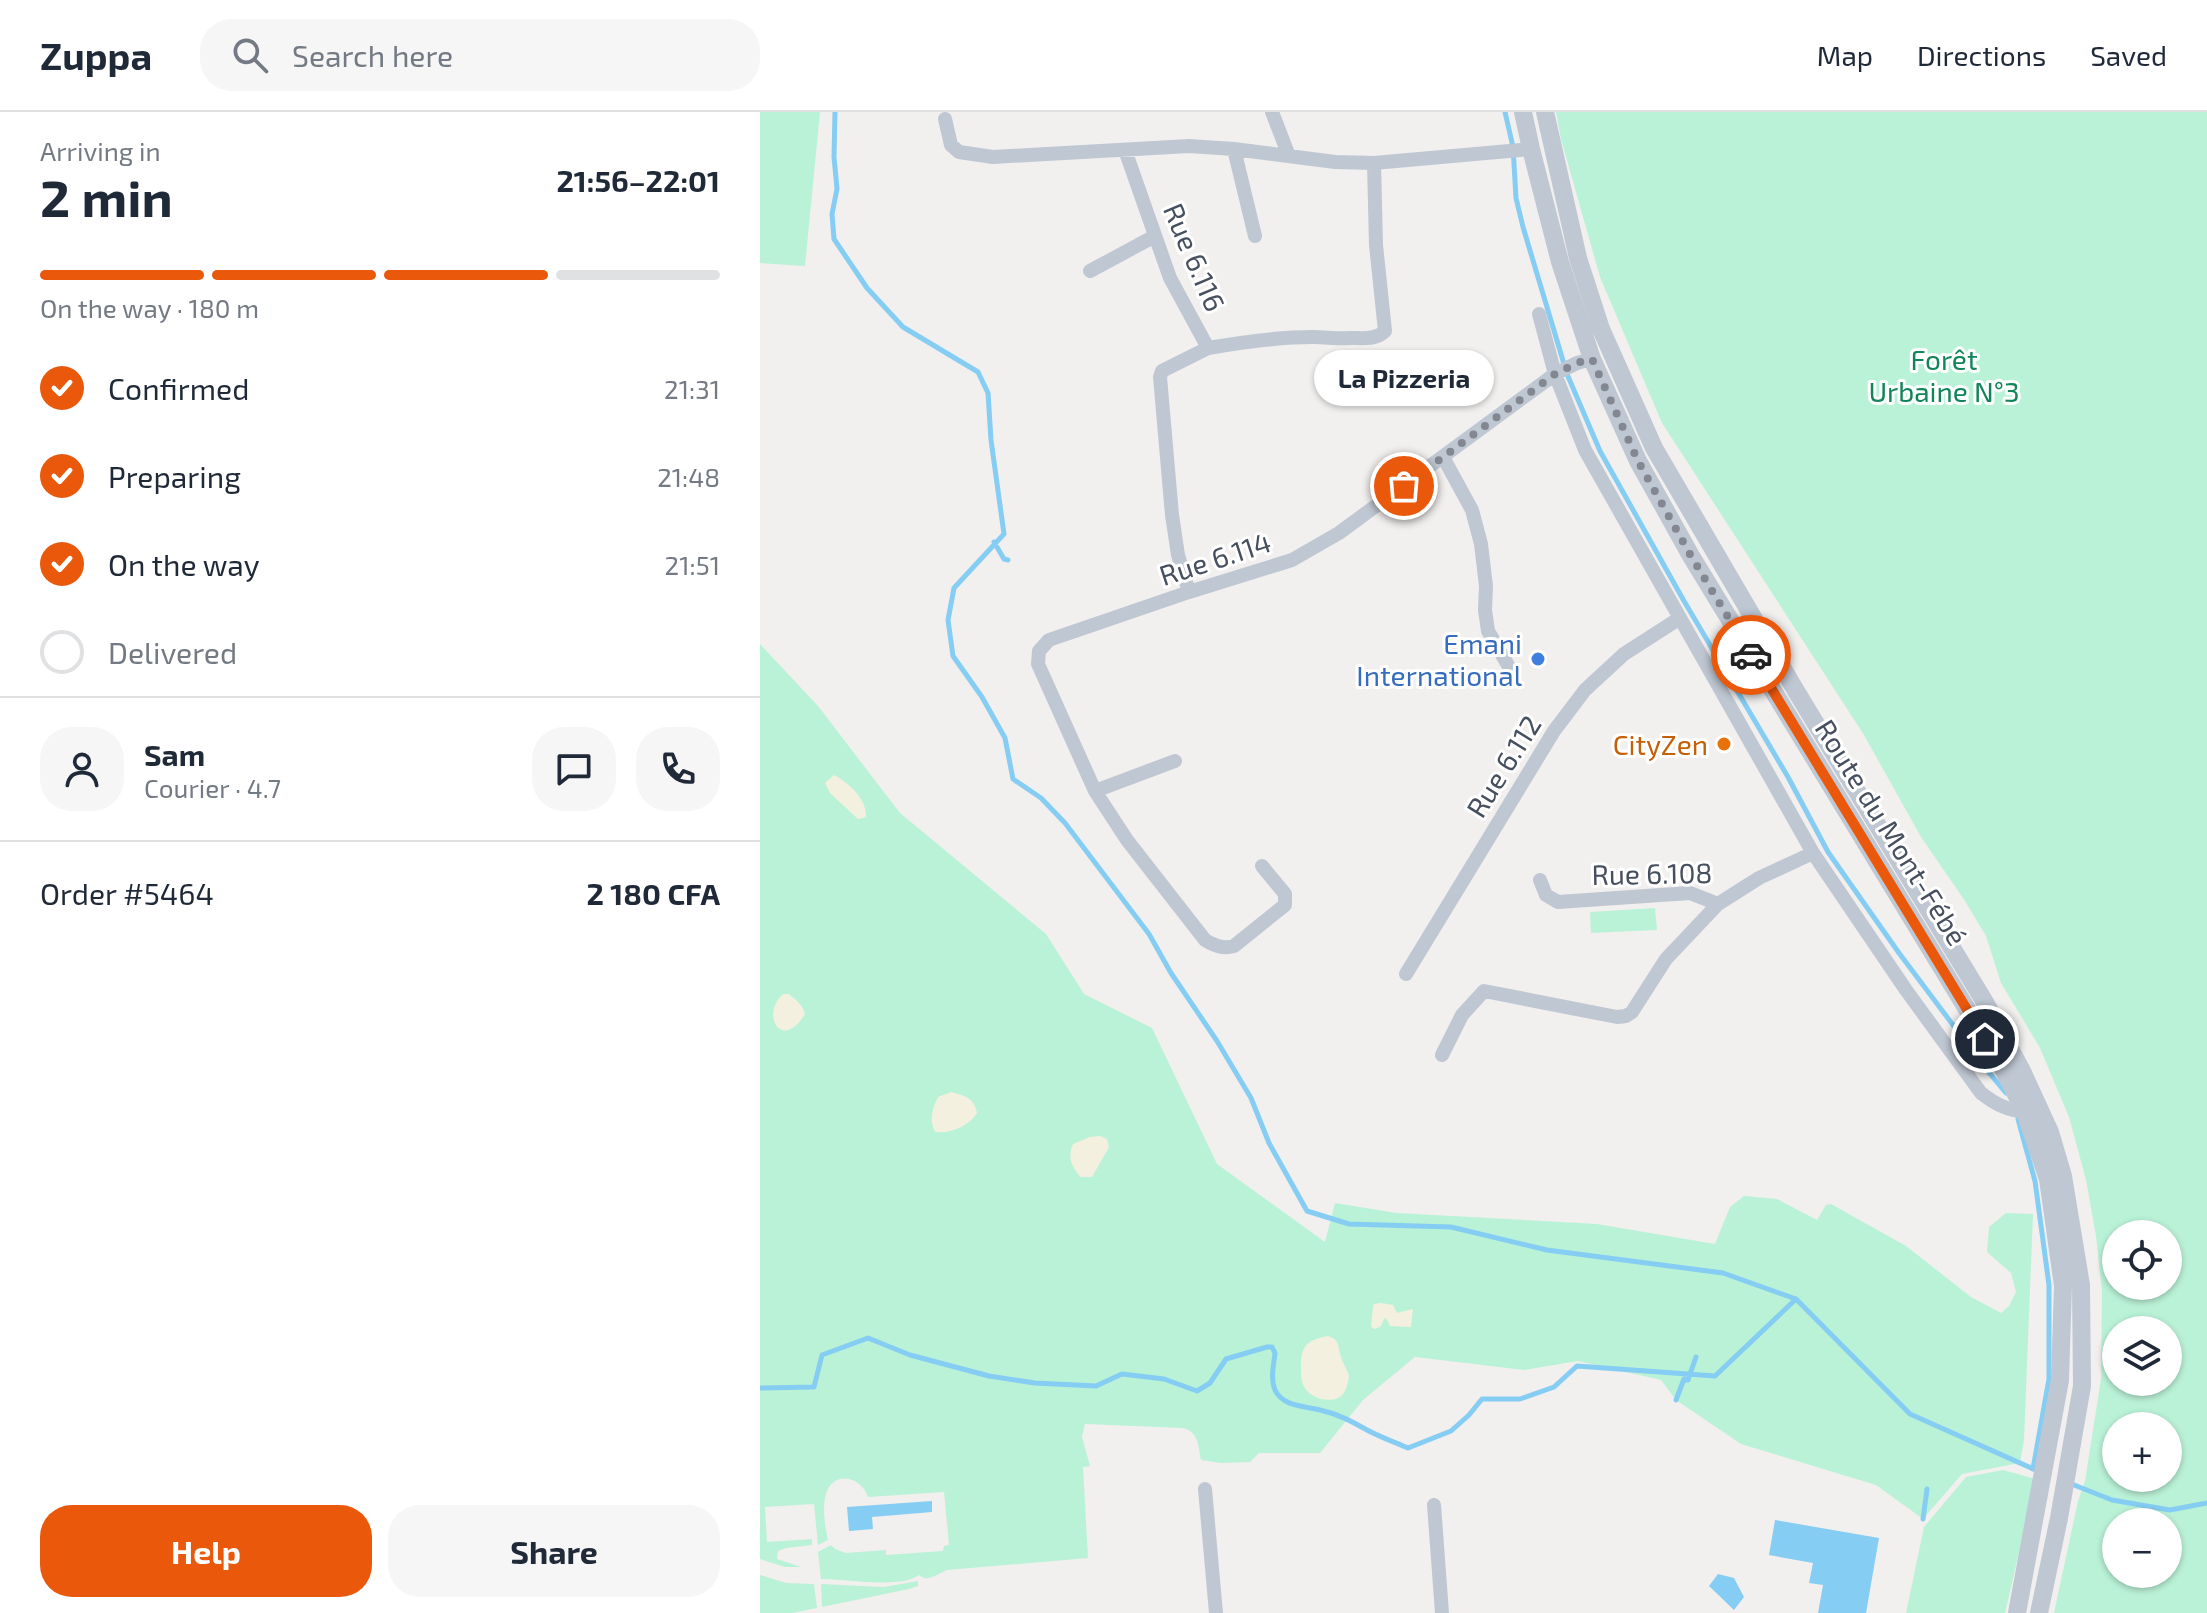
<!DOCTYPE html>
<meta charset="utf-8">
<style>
:root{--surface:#fff;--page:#f6f6f7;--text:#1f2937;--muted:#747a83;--line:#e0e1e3;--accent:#ea580c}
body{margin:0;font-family:"Exo 2",sans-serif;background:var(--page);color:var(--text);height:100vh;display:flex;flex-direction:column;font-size:30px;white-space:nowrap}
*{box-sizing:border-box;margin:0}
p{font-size:26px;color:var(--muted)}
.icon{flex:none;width:44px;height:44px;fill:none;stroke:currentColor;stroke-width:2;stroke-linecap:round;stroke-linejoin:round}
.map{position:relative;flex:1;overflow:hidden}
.sheet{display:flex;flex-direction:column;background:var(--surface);width:760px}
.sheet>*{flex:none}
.buttons{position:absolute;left:1342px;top:1108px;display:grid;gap:16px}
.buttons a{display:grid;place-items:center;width:80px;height:80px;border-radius:50%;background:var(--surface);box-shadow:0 2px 6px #0004;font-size:40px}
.pin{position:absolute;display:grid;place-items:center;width:68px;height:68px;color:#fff;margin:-34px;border:4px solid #fff;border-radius:50%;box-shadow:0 2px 8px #0007}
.courier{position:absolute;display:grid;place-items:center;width:80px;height:80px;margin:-40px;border:6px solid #ea580c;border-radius:50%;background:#fff;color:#222;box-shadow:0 2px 10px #0007}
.bubble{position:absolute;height:56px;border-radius:28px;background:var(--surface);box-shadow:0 2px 6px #0004;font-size:26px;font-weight:700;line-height:56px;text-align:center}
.headline em{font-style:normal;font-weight:700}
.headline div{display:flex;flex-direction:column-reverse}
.headline{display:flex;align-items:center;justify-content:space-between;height:136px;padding:0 40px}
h1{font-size:52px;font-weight:700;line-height:60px}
.bar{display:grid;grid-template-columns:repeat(4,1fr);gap:12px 8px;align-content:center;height:96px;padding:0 40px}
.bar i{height:10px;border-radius:6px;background:var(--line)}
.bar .on{background:var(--accent)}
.bar p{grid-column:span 4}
.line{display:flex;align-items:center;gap:20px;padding:0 40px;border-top:2px solid var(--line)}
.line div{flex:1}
.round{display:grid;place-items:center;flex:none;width:84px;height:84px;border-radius:32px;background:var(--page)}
ol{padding:0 40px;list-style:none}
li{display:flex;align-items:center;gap:24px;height:88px}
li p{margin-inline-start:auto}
li .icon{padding:8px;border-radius:50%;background:var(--accent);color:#fff;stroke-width:4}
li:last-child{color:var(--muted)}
li i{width:44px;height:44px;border:4px solid var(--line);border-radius:50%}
.cta{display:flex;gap:16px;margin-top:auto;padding:16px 40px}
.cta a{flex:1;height:92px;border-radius:32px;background:var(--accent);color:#fff;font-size:32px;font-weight:700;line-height:92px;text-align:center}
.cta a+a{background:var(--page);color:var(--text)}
header{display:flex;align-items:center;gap:48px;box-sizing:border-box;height:112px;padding:0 40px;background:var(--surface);border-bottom:2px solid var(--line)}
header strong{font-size:38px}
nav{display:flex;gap:44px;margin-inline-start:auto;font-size:28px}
.search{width:560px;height:72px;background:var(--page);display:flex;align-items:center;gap:20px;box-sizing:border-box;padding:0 28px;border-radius:32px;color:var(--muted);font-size:30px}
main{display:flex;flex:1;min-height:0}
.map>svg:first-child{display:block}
.green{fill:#baf2d7;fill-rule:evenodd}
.sand{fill:#f4f0df}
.water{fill:#85cdf2}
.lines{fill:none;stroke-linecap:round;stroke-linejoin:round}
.stream{stroke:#85cdf2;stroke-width:5}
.minor{stroke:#bfc7d2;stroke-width:14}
.tertiary{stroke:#bfc7d2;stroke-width:18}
.done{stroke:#828791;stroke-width:8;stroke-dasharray:0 14.4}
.route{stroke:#ea580c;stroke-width:10}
.shop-dot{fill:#3f7fe0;stroke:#fff;stroke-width:3}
.food-dot{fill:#e8710a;stroke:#fff;stroke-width:3}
.labels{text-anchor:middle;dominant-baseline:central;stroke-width:6;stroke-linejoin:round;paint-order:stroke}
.street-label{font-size:28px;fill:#464f5e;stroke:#fff}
.park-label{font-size:28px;fill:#11855a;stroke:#fff}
.shop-label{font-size:28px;fill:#366cbe;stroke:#fff;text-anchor:end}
.food-label{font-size:28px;fill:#c56008;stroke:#fff;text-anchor:end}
</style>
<header>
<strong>Zuppa</strong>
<div class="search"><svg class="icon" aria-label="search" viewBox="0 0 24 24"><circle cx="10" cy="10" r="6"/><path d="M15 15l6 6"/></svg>Search here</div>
<nav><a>Map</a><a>Directions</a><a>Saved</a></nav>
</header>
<main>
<section class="sheet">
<div class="headline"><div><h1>2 min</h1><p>Arriving in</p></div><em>21:56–22:01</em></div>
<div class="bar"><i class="on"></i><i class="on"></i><i class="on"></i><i></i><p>On the way · 180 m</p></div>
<ol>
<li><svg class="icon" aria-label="check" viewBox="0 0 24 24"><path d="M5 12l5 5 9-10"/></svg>Confirmed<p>21:31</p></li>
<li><svg class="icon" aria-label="check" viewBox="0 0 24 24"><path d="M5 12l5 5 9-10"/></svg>Preparing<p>21:48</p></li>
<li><svg class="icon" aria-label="check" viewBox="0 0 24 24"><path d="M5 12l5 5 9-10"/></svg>On the way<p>21:51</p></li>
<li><i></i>Delivered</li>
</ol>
<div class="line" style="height:144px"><a class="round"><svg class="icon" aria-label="person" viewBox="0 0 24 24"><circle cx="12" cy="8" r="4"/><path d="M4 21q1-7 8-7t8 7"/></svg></a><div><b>Sam</b><p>Courier · 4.7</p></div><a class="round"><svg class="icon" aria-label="chat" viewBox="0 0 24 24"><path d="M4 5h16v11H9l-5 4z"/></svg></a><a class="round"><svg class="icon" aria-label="phone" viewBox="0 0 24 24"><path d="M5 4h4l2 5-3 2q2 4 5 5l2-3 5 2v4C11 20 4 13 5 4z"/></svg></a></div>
<div class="line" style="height:104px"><div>Order #5464</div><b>2 180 CFA</b></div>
<div class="cta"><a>Help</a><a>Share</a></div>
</section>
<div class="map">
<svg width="1447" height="1501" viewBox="0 0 1447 1501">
<rect width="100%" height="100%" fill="#f2efef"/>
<path class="green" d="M0 0H60L45 154 0 151Z
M796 0H1447V1501H1294L1318 1389 1325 1369 1341 1267 1342 1179 1336 1124 1326 1068 1309 1005 1280 936 1241 871 1226 824 1205 789 1161 725 1104 623 902 311 840 165 801 27ZM1356 1122H1408V1174H1356ZM1356 1218H1408V1270H1356ZM1356 1314H1408V1366H1356ZM1408 1410V1462H1356V1410Z
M0 532 58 594 140 701 286 822 324 882 392 916 457 1052 565 1130 575 1091 637 1101 837 1112 955 1132 970 1095 984 1084 1017 1087 1057 1108 1066 1093 1071 1092 1146 1134 1211 1185 1241 1201 1249 1194 1256 1180 1251 1161 1227 1140 1229 1115 1246 1101 1273 1102 1264 1328 1260 1351 1202 1362 1163 1407 1116 1373 981 1332 916 1288 901 1268 818 1249 764 1258 655 1245 603 1288 560 1341H499L490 1350 461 1351 441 1348C438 1334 439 1320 423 1316L325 1312 322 1325 330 1354 323 1355 328 1446 187 1458C177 1462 167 1471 159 1463 141 1477 86 1467 61 1467L58 1440 71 1433 75 1437 86 1441 126 1438V1443L183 1439 184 1434 189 1433 184 1380 108 1385C101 1364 73 1358 66 1382 62 1395 65 1416 68 1428L58 1433 54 1392 5 1395 7 1430 52 1427V1433L26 1436 18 1439 17 1447 41 1455H25L0 1447Z
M895 796 897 818 831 821 830 800Z
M1243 1358 1276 1367 1245 1501H1146L1164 1415 1206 1365Z
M0 1463 26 1471 54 1472 57 1496 32 1501H0Z
M158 1469V1474L149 1477 62 1495 61 1472 124 1475Z"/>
<path class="sand" d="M74 663C89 671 107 687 106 705L98 707 70 681 65 671Z
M23 882H29C36 888 43 893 45 902 22 940 0 903 23 882Z
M191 980C206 984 214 986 217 1001 209 1014 190 1022 175 1020 169 1007 172 997 178 985Z
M340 1024 347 1027 349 1035 332 1065H321C312 1056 307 1045 313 1032L330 1025Z
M621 1191 633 1193 637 1201 653 1197 651 1215 630 1214 626 1206 624 1207 621 1214 615 1217 611 1215 613 1195 614 1192Z
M568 1224C581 1229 577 1233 581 1245 583 1252 587 1257 589 1264 588 1270 587 1277 583 1282 574 1293 551 1287 545 1276 541 1270 541 1264 541 1258 540 1235 546 1228 568 1224Z"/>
<path class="water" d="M172 1389V1400L112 1405 113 1417 89 1419 87 1395Z
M1015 1408 1119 1426 1106 1501H1058L1063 1473 1049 1471 1053 1451 1009 1443Z
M958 1462 974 1466 984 1485 974 1498 949 1474Z"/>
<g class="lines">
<path class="stream" d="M75 0 74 45 77 77 72 102 74 127 107 176 143 215 218 260 228 281 231 328 244 422 194 476 188 508 193 544 222 585 245 626 253 667 281 686 305 711 389 822 411 861 457 929 491 986 509 1031 547 1099 589 1112 691 1115 787 1138 963 1161 1036 1187 1150 1302 1278 1359
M745 0 753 35 756 86 763 115 807 262 840 339 924 489 1028 665 1068 740 1139 841 1226 957 1246 981
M234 430 244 447 248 448
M1258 1007 1275 1069 1289 1173V1267L1273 1357
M0 1276 54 1275 62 1243 108 1226 150 1243 229 1264 275 1271 336 1274 362 1262 404 1267 437 1279 450 1271 466 1247 507 1235H512L515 1241C514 1252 510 1267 515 1278 523 1295 545 1294 560 1298 578 1302 591 1309 607 1318 620 1325 634 1330 648 1336L691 1319 709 1303 722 1287H760L794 1275 817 1254 955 1264 1036 1187
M916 1288 924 1267 928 1268 936 1245
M1309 1371 1352 1388 1410 1398 1447 1391
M1163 1407 1167 1377"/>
<path class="minor" d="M512 0 529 44
M185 7 191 33 199 40 233 45 429 34 474 37 575 50 614 51 771 37
M474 37 495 124
M365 38 410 166 448 236C483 230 518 225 553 225 566 225 578 227 591 226 603 226 616 228 625 219L616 133 614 51
M330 159 395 124
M779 202 795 262 825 338 920 506 1053 741 1146 878 1221 981C1235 992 1247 998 1265 1000
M683 345 712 398 721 432 726 474 725 498 728 519 748 553
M429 480 418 443 412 403 400 265 402 259 448 236
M415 649 335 679 278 552 279 539 289 528 429 480 532 448 579 421 795 262 817 251 832 247
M335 679 367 728 445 828C455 834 463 837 474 834L525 793V782L502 754
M780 768 786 783 798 790 930 781 958 792 999 766 1053 741
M646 862 794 619 825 578 864 542 920 506
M682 943 702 903 724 879 857 905 866 904 872 900 906 847 958 792
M445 1377 456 1501
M674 1393 682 1501"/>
<path class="tertiary" d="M763 0 771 37 800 150 832 247 878 349 931 444 1241 953 1265 1000 1288 1067 1303 1174 1300 1268 1257 1501
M785 0 818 146 841 217 894 336 1036 579 1226 892 1262 959 1290 1020 1303 1064 1321 1173 1322 1274 1299 1406 1279 1501"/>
</g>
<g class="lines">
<path class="done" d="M644 374 795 262 817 251 832 247 878 349 931 444 991 543"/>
<path class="route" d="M991 543 1225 927"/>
</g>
<circle class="shop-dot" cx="778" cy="547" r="8"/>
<circle class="food-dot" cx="964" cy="632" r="8"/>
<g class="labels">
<g class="street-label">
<text transform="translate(435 145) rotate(67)">Rue 6.116</text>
<text transform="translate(455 446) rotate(-18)">Rue 6.114</text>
<text transform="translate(743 654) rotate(-58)">Rue 6.112</text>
<text transform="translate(1132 720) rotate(58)">Route du Mont-Fébé</text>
<text transform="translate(892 761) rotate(-1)">Rue 6.108</text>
</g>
<g class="park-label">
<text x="1184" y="247">Forêt<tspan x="1184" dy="32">Urbaine N°3</tspan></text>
</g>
<g class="shop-label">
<text x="762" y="531">Emani<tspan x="762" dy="32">International</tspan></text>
</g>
<g class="food-label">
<text x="948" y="632">CityZen</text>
</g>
</g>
</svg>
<div class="buttons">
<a><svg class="icon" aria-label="locate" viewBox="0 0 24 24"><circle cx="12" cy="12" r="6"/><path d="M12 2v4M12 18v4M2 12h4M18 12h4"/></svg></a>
<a><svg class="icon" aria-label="layers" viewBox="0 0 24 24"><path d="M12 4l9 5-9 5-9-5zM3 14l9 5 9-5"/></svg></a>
<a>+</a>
<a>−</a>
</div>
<div class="pin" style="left:644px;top:374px;background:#ea580c"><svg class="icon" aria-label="bag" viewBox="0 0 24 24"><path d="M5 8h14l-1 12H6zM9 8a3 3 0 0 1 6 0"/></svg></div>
<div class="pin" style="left:1225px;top:927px;background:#1f2937"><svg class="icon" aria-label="home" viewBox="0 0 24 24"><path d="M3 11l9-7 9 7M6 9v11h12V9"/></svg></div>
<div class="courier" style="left:991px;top:543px"><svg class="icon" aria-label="car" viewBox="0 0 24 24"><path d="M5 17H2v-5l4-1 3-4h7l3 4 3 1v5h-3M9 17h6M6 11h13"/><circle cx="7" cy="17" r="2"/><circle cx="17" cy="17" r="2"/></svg></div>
<div class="bubble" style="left:554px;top:238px;width:180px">La Pizzeria</div>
</div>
</main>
